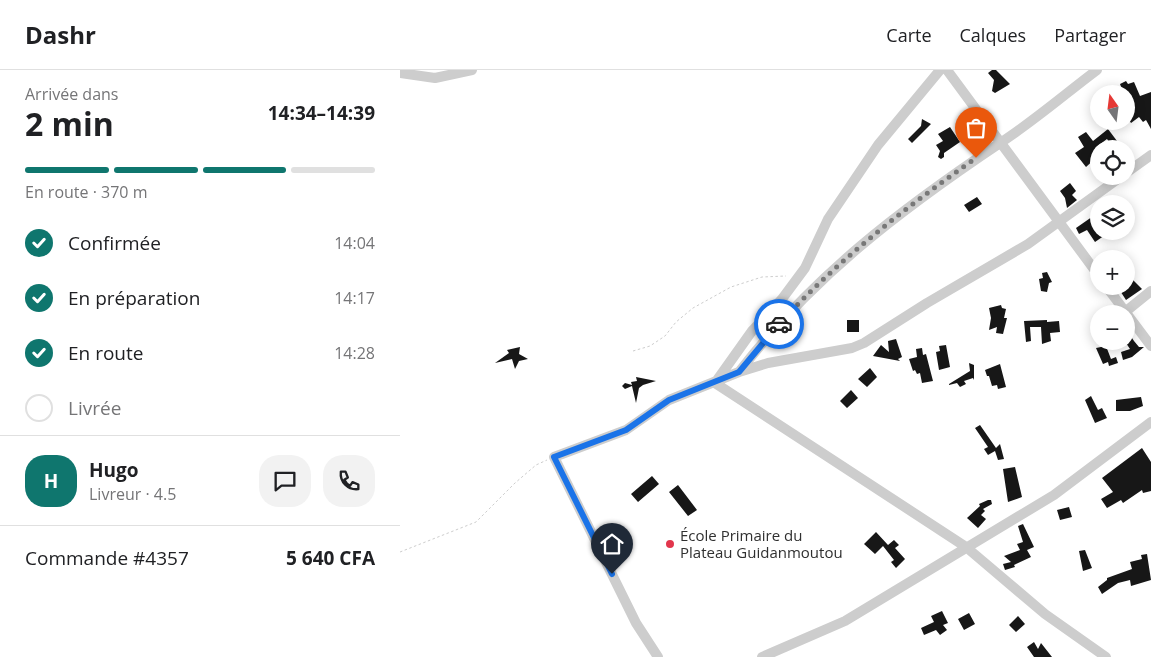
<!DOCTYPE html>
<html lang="fr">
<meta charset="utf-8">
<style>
:root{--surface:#fff;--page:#f2f2f2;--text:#202124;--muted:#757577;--line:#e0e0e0;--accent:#0f766e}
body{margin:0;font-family:"Open Sans",sans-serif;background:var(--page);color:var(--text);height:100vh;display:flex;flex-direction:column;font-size:19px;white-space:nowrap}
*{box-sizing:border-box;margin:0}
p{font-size:16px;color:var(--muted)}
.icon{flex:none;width:28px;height:28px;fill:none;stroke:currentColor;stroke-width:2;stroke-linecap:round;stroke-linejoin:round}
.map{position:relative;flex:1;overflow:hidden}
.details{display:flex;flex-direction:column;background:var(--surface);width:400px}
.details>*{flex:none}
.needle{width:32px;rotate:346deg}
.tools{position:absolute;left:690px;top:15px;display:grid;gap:10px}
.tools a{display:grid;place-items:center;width:45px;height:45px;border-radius:50%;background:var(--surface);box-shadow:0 2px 12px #0003;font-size:25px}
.pin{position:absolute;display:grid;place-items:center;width:42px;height:42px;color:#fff;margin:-51px -21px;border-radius:50% 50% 50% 0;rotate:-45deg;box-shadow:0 0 5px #0007}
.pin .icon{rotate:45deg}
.courier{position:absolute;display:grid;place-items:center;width:50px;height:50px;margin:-25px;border:4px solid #1a73e8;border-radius:50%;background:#fff;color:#222;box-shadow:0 1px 6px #0007}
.headline em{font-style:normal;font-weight:700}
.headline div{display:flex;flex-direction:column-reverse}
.headline{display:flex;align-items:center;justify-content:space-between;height:85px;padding:0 25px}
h1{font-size:32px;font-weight:700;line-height:38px}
.bar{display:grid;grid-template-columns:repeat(4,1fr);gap:8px 5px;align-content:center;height:60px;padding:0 25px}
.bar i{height:6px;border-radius:4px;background:var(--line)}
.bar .on{background:var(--accent)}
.bar p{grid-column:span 4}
.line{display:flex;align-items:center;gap:12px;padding:0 25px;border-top:1px solid var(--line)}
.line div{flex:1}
.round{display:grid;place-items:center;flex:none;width:52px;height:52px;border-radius:20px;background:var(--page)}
ol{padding:0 25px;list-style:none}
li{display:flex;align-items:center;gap:15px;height:55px}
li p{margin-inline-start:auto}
li .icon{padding:5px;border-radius:50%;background:var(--accent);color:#fff;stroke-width:4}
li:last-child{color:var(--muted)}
li i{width:28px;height:28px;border:2px solid var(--line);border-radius:50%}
header{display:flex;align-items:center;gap:30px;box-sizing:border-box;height:70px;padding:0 25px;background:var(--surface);border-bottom:1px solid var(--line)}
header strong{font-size:24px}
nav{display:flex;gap:28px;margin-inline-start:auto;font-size:18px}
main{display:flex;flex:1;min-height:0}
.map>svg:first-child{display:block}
.building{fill:#171717}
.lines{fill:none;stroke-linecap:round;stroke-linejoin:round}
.path{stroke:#cdcdcd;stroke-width:1;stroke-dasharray:2.5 2.5;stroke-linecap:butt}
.minor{stroke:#cdcdcd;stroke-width:10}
.done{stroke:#787878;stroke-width:5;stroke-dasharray:0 9}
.route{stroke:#1a73e8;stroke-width:6}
.poi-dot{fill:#e2364c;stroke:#fff;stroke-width:2}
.labels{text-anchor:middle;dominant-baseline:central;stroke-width:5;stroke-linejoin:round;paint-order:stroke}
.poi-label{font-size:15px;fill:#303030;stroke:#fff;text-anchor:start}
</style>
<header>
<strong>Dashr</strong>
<nav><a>Carte</a><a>Calques</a><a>Partager</a></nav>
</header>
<main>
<section class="details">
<div class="headline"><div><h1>2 min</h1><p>Arrivée dans</p></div><em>14:34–14:39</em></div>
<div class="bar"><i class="on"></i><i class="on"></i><i class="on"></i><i></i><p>En route · 370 m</p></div>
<ol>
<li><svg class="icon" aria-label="check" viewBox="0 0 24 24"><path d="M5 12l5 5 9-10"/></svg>Confirmée<p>14:04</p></li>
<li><svg class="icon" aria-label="check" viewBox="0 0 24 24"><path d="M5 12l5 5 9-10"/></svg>En préparation<p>14:17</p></li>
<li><svg class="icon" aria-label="check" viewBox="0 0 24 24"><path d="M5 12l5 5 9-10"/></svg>En route<p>14:28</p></li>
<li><i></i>Livrée</li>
</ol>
<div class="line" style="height:90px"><b class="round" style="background:var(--accent);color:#fff">H</b><div><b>Hugo</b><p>Livreur · 4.5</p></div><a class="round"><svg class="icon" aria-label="chat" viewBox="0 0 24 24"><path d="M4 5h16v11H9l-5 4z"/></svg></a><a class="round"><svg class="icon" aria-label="phone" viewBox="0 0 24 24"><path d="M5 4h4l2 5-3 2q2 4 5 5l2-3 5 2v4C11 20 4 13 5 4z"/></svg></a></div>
<div class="line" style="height:65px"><div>Commande #4357</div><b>5 640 CFA</b></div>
</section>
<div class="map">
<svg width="751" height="587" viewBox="0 0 751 587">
<rect width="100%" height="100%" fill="#fff"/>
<path class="building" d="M592 0H596L610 14 595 23 592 21 594 10 588 3Z
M726 11 728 14 734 12 740 26 751 22V59L746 50 743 52 739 47 731 53 726 45 732 41 726 21 723 22 720 14Z
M522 49 531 54 512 73 508 69 521 56Z
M550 57 560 72 544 83V87L541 89 538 87 540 81 536 75 543 71 538 64Z
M708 59 720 75 714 79 707 69 695 78 697 87 686 97 675 83 684 77 678 67 686 62 693 71Z
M670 113 676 121 672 125 677 130 667 138 665 128 660 121Z
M577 127 582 134 569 142 564 135Z
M699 142V151L693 155 699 163 711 161 695 172 687 160 679 164 676 158Z
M647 202 652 212 649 213 647 222 641 221 639 209 643 208 642 203Z
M726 203 742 219 726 230 717 216H726Z
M601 235 602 238 606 239 604 248H607L603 264 596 263 597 257 589 260 591 248 589 238Z
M447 250H459V262H447Z
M647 250V252L659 251 660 262 650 263 651 271 642 274 641 257H630L631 271 626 272 624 251Z
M726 259 734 271 739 277H744L732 287 723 290 721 282 730 279 726 273Z
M496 269 502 287 498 289 500 291 473 286 481 275 489 282 488 271Z
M546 275 550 297 539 300 536 282 540 281 539 276Z
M706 276 711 289 716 287 718 293 709 296 708 292 703 294 696 278Z
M120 277 119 284 128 289 119 291 115 299 112 289 95 293 109 283 107 280Z
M522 278 523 285 526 284 533 311 522 313 520 303 517 304 515 300 513 301 509 289 517 287 516 279Z
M569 293 574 295V310L573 308 564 311 566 314 560 317 557 313 549 315V314L570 301Z
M600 294 606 317 598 319 597 315 592 316 589 306H587L585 300Z
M470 298 477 307 467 317 458 309Z
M236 307 256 311 243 315 239 318 236 333 232 316 225 319 222 316 225 313 232 315 231 312 237 311Z
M451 320 458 328 447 338 440 331Z
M691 326 698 340 702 338 707 348 695 353 685 330Z
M741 327 743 336 730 341H716V330Z
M580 355 596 378 600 374 604 389 598 390 595 381 588 385 584 379 588 377 575 358Z
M742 378 751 392V421L743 423 742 420 723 433 721 430 707 438 701 429 713 422 702 408Z
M615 397 622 427 608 432 603 399Z
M252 406 259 414 238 432 231 424Z
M278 415 297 440 288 446 269 422Z
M588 430H591L592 434 583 439 585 441 581 445 586 449 578 458 567 448 580 436 579 434Z
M669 437 672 447 660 450 657 440Z
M623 454 634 477 627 480 631 487 614 495 615 497 605 500 603 494 611 492 604 486 620 480 617 474 623 472 618 456Z
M476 462 488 475 494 470 499 475 495 478 505 489 496 498 491 492 494 490 483 476 475 484 464 474Z
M685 480 692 498 683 501 679 481Z
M747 484 751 510 731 516 730 510 718 513 702 524 698 517 707 510V508L732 499 730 492 742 489 741 485Z
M542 541 548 553 543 555 547 560 540 565 536 560 524 565 521 558 534 552 531 546Z
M569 543 575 554 564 560 558 549Z
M618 546 625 554 616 562 609 555Z
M634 572 638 579 641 573 652 587H634L627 577Z"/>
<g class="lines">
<path class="path" d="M233 281 250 276 265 266 276 252 293 238 331 217 362 207 386 206
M0 482 76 452 115 413 136 395 147 390"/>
<path class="minor" d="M540 0 478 75 428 149 405 198 382 229 352 261 315 313 566 477 645 544 706 587
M547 0 699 206
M0 3 35 8 72 0
M726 103 751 85
M706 216 751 276
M725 242 751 221
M339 302C413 206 500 140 600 73 634 51 665 24 697 0
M258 587 236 553 154 387 226 360 269 330 339 302 368 293 452 278 464 273 527 233 628 174 722 106
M362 587 445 551 654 425 751 352"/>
</g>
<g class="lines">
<path class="done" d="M379 254C438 190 506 137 576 88"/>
<path class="route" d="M212 504 154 387 226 360 269 330 339 302 379 254"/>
</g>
<circle class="poi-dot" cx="270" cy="474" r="5"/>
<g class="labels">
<g class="poi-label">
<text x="280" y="465">École Primaire du<tspan x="280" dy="17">Plateau Guidanmoutou</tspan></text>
</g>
</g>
</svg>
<div class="tools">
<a><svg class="needle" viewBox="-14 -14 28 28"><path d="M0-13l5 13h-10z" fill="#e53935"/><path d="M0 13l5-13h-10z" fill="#757577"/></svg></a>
<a><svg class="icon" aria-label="locate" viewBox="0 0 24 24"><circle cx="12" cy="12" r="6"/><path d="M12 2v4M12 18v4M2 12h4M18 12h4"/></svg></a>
<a><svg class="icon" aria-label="layers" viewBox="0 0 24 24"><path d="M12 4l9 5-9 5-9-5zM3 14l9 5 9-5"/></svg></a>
<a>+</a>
<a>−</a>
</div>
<div class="pin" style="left:576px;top:88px;background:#ea580c"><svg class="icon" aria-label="bag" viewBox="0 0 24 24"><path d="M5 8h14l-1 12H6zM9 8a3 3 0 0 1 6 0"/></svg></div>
<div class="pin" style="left:212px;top:504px;background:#1f2937"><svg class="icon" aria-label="home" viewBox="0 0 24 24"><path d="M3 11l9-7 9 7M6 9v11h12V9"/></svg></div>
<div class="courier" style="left:379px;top:254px"><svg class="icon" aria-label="car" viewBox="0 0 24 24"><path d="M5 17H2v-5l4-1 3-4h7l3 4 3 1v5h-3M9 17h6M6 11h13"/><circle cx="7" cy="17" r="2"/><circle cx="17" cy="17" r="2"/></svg></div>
</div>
</main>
